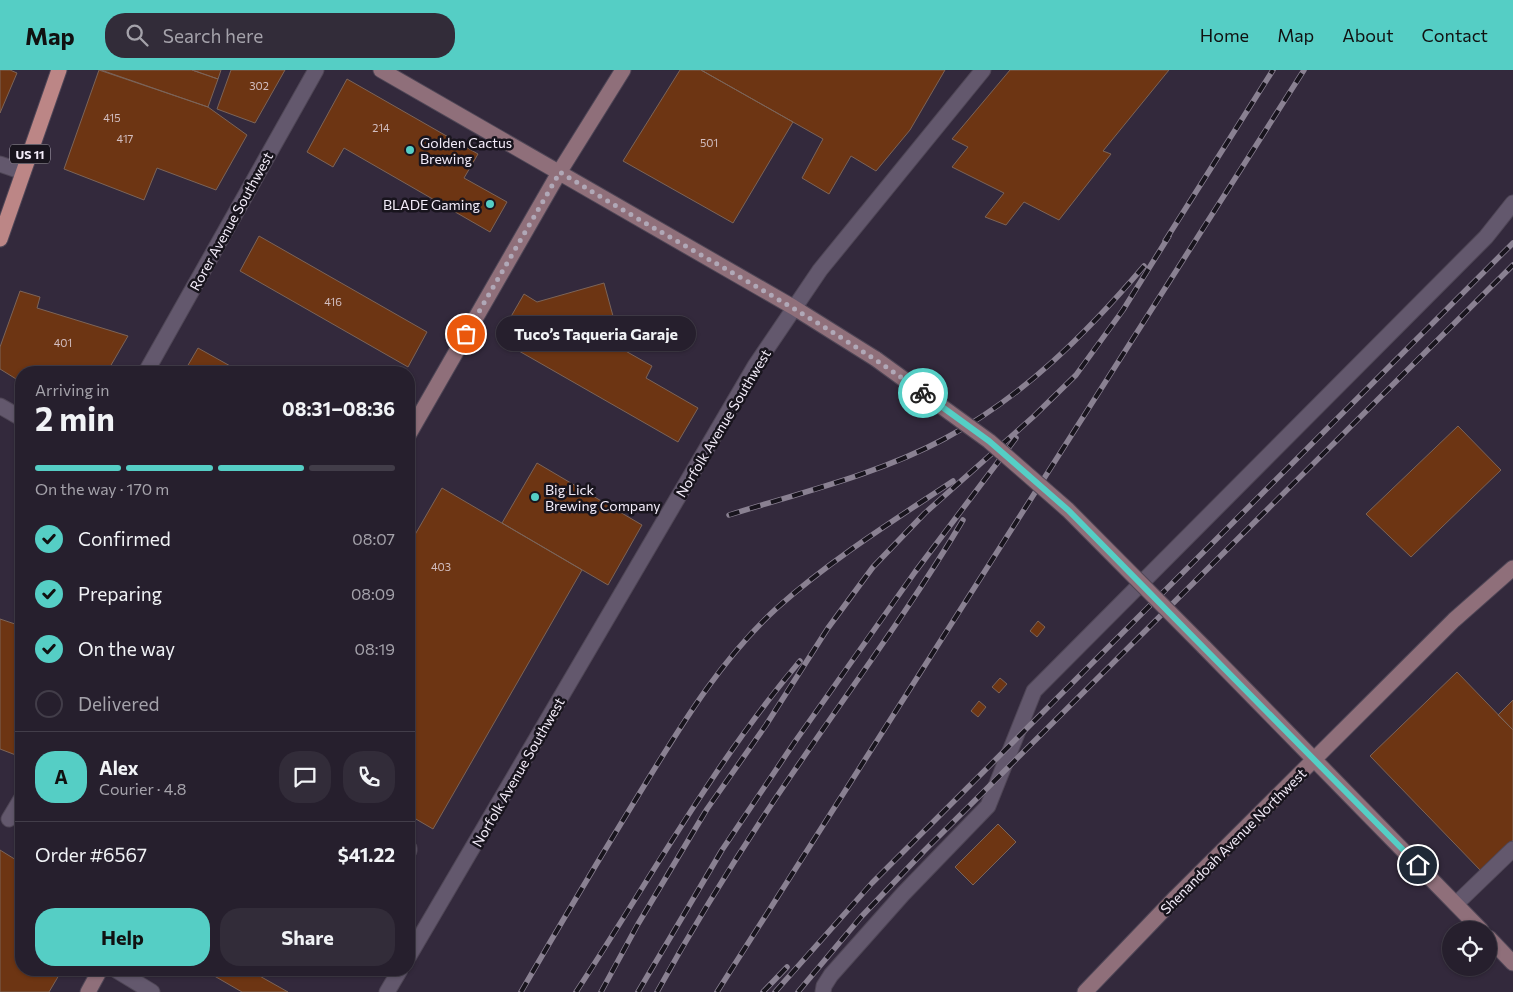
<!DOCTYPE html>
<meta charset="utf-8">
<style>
:root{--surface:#261f2d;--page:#322c39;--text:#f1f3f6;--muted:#a4a2aa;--line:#423d49;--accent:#55cec5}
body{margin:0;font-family:Commissioner,sans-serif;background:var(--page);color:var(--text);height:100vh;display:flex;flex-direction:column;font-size:19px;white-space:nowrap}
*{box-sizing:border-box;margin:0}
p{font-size:16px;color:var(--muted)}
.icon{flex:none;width:28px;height:28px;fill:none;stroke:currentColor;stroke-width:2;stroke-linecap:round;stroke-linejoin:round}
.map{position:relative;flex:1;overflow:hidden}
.sheet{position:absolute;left:15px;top:296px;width:400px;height:610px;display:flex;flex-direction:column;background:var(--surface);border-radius:20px;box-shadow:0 1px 4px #0004,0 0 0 1px var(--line)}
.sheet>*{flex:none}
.tools{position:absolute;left:1442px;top:851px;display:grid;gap:10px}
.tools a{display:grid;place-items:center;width:55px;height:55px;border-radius:50%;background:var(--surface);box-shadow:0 1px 4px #0004,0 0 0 1px var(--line);font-size:25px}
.pin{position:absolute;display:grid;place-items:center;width:42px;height:42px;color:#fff;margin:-21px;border:2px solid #fff;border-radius:50%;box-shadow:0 1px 5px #0007}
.courier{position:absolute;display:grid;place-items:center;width:50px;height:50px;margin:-25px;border:4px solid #55cec5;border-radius:50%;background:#fff;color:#222;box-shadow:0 1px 6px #0007}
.bubble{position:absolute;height:35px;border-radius:18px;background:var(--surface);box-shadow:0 1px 4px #0004,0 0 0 1px var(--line);font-size:16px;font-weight:700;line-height:35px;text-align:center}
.headline em{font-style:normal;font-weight:700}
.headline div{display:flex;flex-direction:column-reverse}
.headline{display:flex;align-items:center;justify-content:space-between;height:85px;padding:0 20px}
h1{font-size:32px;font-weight:700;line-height:38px}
.bar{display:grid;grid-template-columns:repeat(4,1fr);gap:8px 5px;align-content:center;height:60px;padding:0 20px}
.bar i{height:6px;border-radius:4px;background:var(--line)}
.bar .active{background:var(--accent)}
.bar p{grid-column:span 4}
.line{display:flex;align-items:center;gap:12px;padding:0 20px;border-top:1px solid var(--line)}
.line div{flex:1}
.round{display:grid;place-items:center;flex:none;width:52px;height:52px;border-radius:20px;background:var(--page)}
ol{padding:0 20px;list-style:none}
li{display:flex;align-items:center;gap:15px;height:55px}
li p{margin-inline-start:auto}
li .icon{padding:5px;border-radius:50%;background:var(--accent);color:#111;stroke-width:4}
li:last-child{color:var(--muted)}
li i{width:28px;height:28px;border:2px solid var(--line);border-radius:50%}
.button{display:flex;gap:10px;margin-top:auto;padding:10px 20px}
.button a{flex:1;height:58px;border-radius:20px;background:var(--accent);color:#111;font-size:20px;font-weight:700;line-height:58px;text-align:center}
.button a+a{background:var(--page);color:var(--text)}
header{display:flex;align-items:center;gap:30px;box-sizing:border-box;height:70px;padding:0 25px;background:var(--accent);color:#111}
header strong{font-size:24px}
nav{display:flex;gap:28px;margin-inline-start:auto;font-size:18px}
.search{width:350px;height:45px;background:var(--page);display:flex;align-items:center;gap:12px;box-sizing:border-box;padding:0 18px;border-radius:20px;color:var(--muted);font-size:19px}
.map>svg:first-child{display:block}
.building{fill:#6d3513;stroke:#7c6458}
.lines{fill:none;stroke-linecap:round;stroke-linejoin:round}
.lane-casing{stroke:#4f4656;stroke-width:17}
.street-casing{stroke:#4f4656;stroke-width:17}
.secondary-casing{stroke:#4f4656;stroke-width:17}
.primary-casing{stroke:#4f4656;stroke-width:17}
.lane{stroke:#63586d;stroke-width:15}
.street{stroke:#63586d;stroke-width:15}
.secondary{stroke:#8f6f7a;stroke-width:15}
.primary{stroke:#bc8686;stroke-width:15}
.rail-casing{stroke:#8a8192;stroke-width:5.5}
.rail{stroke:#18141d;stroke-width:4;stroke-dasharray:11;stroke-linecap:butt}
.secondary-bridge-casing{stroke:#4f4656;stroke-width:17;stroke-linecap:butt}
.secondary-bridge{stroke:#8f6f7a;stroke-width:15}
.done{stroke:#b0a8b7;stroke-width:5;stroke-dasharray:0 9}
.route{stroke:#55cec5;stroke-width:6}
.poi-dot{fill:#55cec5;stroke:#18141d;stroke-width:2}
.labels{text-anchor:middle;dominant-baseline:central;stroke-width:5;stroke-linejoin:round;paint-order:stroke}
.number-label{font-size:11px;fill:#d2bec0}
.shield{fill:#18141d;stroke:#b1abb7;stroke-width:1}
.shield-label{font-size:12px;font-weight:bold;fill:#f3ecf9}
.poi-label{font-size:14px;fill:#f3ecf9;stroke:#18141d;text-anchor:start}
.street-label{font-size:14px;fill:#f3ecf9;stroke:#18141d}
</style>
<header>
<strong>Map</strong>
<div class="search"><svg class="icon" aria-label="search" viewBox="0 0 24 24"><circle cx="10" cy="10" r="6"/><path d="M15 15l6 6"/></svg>Search here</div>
<nav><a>Home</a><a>Map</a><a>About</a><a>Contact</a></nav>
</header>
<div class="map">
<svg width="1513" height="922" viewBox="0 0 1513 922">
<rect width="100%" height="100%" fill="#33293c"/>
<path class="building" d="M0 0H10L17 3 0 43Z
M99 0 208 37 247 65 216 120 157 98 144 130 64 99Z
M101 0H192L218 9 208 37Z
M192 0H221L218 9Z
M231 0H285L255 53 217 39Z
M680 0H701L793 52 733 153 623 91Z
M701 0H945L910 60 876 101 851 86 829 124 802 108 823 69Z
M1010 0H1169L1103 81 1111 84 1059 150 1024 132 1006 155 985 147 1004 123 952 97 968 77 952 69Z
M347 9 478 84 464 108 507 132 490 162 344 78 333 97 307 82Z
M259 166 427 262 408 297 240 201Z
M604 213 622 279 652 296 646 308 698 338 678 372 498 269 524 224 537 232Z
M20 221 40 227 37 238 128 266 107 302H21V312L0 299V277Z
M198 278 241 302H184Z
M1458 356 1501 400 1411 487 1366 444Z
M537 393 642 455 608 515 502 453Z
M442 418 582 500 433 759 409 745V475Z
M0 549 21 556V687L0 679Z
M1038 551 1045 557 1037 567 1030 561Z
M1457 602 1513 660V770L1481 801 1370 686Z
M1000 608 1007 614 999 623 992 617Z
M1513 630V660L1498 645Z
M979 631 986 637 978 647 971 641Z
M998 754 1016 772 973 815 955 797Z
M0 780 21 793V900H62L49 922H0Z
M204 900H249L288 922H242Z"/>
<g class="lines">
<defs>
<path id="lane" d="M0 94 23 102
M9 749 21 729
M409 778V781
M1456 834 1513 779
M116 900 152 922
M823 922 824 916 831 905 903 824 988 736 1034 621 1486 167 1513 133"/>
<path id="street" d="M146 302 316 0
M0 336 21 348
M409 886 755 296 820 200 983 0
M387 922 400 900"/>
<path id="secondary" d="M381 0 793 237 876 289
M409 364 560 101 623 0
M1204 577 1481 860
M1489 868 1513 893
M88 922 100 900
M1085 922 1176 827 1454 550 1513 498"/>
<path id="primary" d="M0 169 59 0"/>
</defs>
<use href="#lane" class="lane-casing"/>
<use href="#street" class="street-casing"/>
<use href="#secondary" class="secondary-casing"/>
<use href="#primary" class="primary-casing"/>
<use href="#lane" class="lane"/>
<use href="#street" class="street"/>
<use href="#secondary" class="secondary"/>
<use href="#primary" class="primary"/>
<defs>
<path id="rail" d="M1165 171 1273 0
M729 445C799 423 879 404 944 369 1023 327 1086 264 1144 196
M521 922C562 851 604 781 647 711 685 649 724 586 778 537 832 489 893 451 953 411
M576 922C649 811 713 694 800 591
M601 922 638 854 707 739 766 655 828 558 873 497 925 443 1033 347 1076 305 1123 240 1169 166
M638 922 722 780 794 673 915 502 1016 368
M657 922C698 848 743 776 790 707 848 622 910 539 963 450
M717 922 1304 0
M763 922 787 897
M775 922 872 813 1513 173
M798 922 861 847 924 781 1513 195"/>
</defs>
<use href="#rail" class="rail-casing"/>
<use href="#rail" class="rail"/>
<defs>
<path id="secondary-bridge" d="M876 289 989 371 1068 440 1204 577"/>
</defs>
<use href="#secondary-bridge" class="secondary-bridge-casing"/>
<use href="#secondary-bridge" class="secondary-bridge"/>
</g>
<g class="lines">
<path class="done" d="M466 264 560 102C680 177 808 239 923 323"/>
<path class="route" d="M923 323 989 371 1068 440 1418 795"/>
</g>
<g class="poi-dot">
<circle cx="410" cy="80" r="5"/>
<circle cx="490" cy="134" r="5"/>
<circle cx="535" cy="427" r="5"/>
</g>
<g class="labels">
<g class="number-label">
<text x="259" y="15">302</text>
<text x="112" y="47">415</text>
<text x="381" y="57">214</text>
<text x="125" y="68">417</text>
<text x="709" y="72">501</text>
<text x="333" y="231">416</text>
<text x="63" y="272">401</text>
<text x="441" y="496">403</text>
</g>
<rect class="shield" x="10" y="74.5" width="40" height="19" rx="4"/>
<g class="shield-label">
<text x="30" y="84">US 11</text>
</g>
<g class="poi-label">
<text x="420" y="72">Golden Cactus<tspan x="420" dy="16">Brewing</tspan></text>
<text x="480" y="134" text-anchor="end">BLADE Gaming</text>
<text x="545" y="419">Big Lick<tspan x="545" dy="16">Brewing Company</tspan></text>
</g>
<g class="street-label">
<text transform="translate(231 151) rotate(-61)">Rorer Avenue Southwest</text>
<text transform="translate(723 353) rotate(-59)">Norfolk Avenue Southwest</text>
<text transform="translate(518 702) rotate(-60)">Norfolk Avenue Southwest</text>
<text transform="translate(1233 771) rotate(-45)">Shenandoah Avenue Northwest</text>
</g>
</g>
</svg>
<div class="tools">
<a><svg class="icon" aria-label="locate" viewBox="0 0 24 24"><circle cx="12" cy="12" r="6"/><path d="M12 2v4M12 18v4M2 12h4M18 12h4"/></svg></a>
</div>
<div class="pin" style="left:466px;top:264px;background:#ea580c"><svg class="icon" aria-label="bag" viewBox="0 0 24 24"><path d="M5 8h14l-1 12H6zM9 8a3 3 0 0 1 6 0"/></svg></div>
<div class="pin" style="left:1418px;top:795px;background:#1f2937"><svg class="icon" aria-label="home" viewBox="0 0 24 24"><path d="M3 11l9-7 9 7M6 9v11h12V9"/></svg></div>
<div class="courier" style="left:923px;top:323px"><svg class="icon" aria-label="bike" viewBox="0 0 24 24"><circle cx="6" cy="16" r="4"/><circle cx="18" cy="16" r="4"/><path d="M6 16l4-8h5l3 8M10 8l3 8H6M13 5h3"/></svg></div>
<div class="bubble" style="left:496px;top:246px;width:200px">Tuco’s Taqueria Garaje</div>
<section class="sheet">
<div class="headline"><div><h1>2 min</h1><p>Arriving in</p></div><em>08:31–08:36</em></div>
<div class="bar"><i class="active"></i><i class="active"></i><i class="active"></i><i></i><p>On the way · 170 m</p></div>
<ol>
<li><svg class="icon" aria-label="check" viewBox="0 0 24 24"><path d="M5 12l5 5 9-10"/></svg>Confirmed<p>08:07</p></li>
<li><svg class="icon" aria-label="check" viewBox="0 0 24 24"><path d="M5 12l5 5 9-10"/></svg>Preparing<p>08:09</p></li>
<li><svg class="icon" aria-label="check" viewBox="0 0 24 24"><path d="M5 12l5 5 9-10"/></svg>On the way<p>08:19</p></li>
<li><i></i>Delivered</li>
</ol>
<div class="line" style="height:90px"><b class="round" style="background:var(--accent);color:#111">A</b><div><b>Alex</b><p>Courier · 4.8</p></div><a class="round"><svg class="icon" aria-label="chat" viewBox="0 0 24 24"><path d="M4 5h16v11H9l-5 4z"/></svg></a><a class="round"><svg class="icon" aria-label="phone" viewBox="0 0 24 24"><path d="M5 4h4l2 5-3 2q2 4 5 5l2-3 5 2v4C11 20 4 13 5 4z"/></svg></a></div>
<div class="line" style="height:65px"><div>Order #6567</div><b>$41.22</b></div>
<div class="button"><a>Help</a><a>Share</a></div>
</section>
</div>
